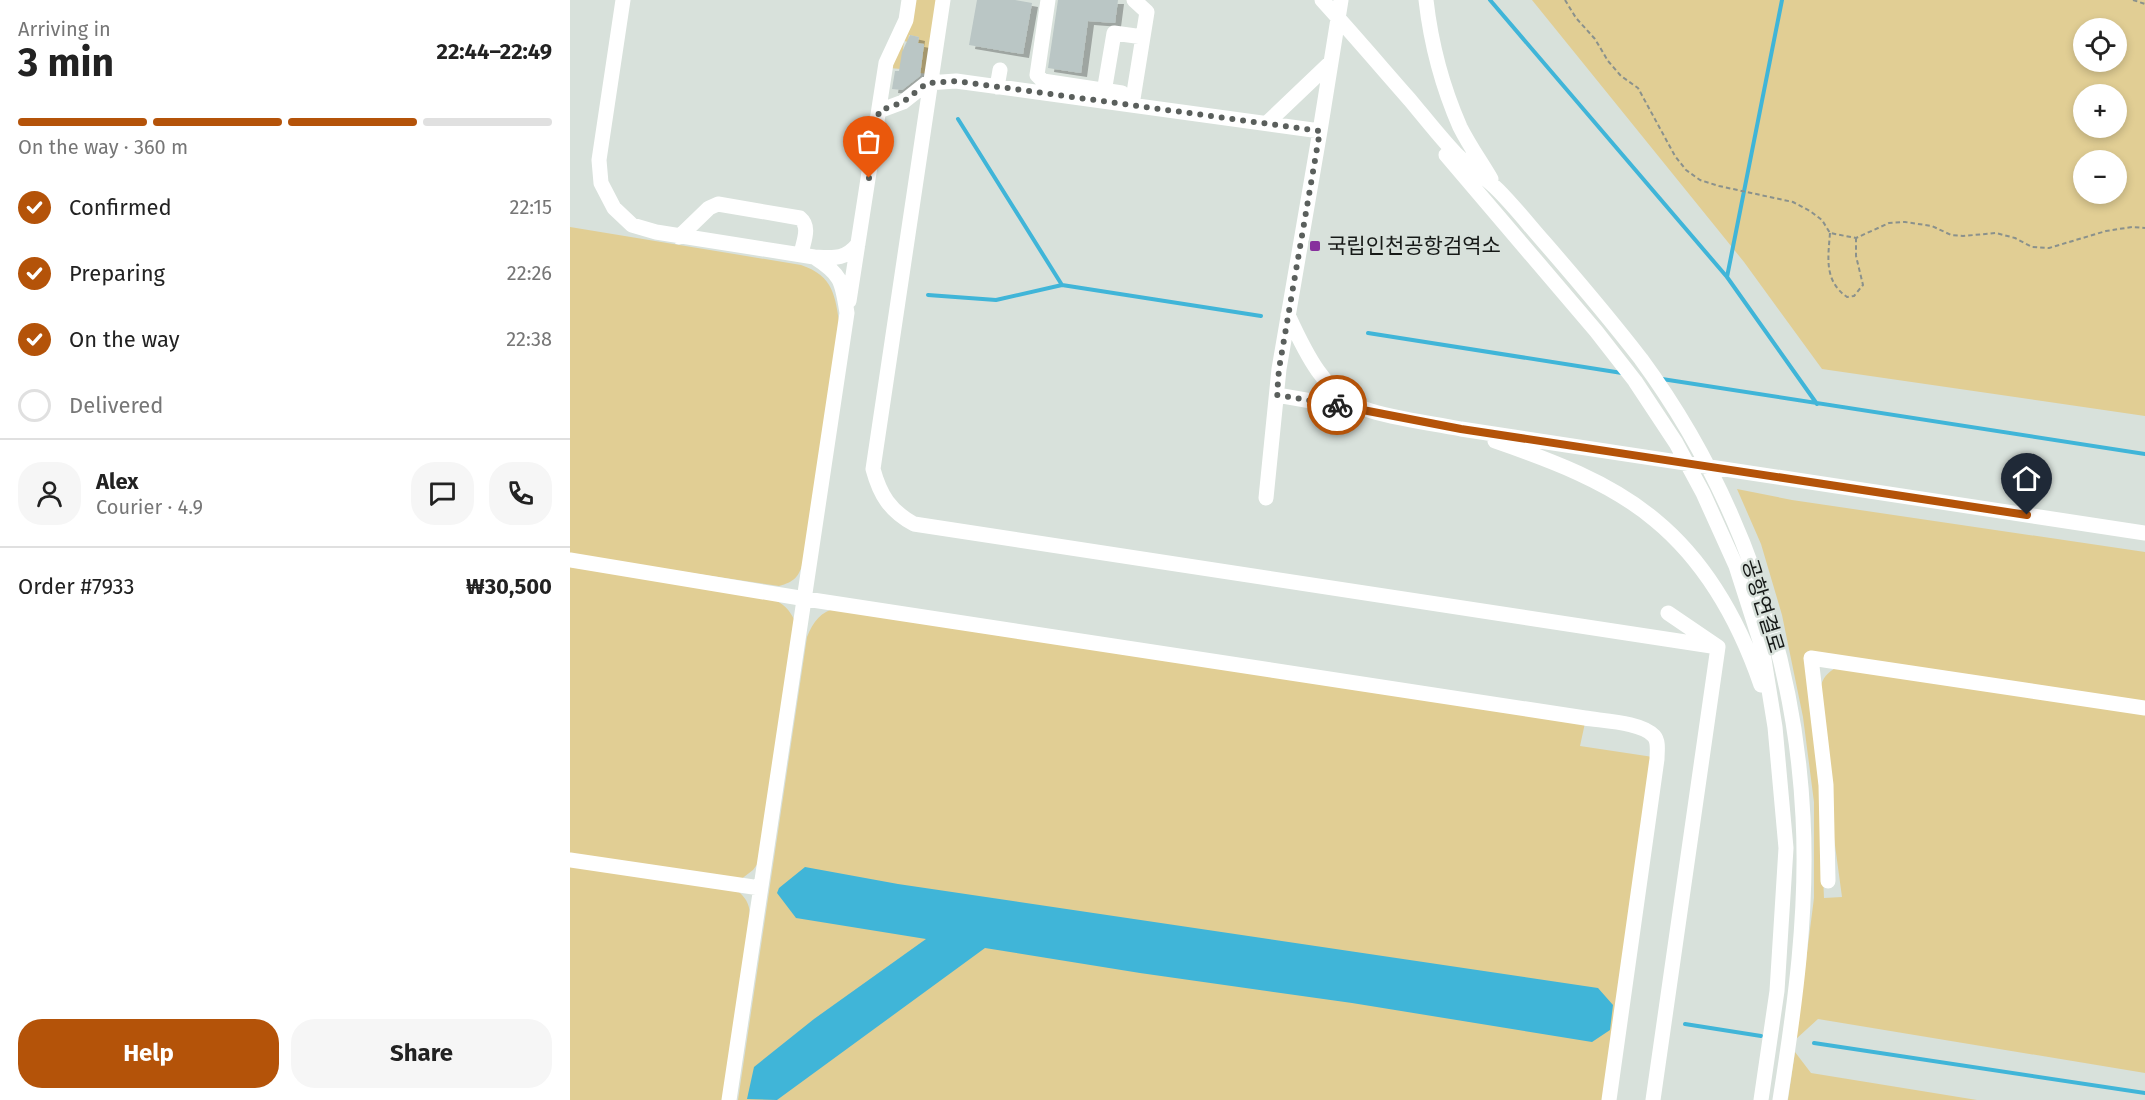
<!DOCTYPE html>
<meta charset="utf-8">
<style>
:root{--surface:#fff;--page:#f6f6f6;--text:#222;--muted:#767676;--line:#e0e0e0;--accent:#b45309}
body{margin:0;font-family:"Fira Sans","Noto Sans KR",sans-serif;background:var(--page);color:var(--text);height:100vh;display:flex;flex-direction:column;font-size:22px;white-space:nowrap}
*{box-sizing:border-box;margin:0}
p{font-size:20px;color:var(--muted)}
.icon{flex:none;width:33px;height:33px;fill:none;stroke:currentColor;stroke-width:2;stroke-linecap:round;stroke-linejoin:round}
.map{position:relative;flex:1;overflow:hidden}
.drawer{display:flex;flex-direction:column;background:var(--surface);width:570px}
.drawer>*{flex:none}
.fabs{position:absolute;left:1503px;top:18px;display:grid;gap:12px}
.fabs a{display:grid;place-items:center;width:54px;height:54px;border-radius:50%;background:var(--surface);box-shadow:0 3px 9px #0003;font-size:30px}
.pin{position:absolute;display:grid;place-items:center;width:51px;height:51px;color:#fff;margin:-62px -26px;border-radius:50% 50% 50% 0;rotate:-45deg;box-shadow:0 0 6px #0007}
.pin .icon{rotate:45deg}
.courier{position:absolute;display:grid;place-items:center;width:60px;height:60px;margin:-30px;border:4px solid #b45309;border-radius:50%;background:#fff;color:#222;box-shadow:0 2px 8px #0007}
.summary em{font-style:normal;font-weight:700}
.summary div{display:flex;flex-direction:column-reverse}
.summary{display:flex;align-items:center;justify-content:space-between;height:102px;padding:0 18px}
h1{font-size:39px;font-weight:700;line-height:45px}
.bar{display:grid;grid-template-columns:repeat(4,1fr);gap:9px 6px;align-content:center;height:72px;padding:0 18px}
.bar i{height:8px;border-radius:4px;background:var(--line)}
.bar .on{background:var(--accent)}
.bar p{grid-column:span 4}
.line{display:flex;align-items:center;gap:15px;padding:0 18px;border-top:2px solid var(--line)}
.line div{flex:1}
.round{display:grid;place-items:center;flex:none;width:63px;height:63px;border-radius:24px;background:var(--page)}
ol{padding:0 18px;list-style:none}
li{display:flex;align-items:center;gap:18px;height:66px}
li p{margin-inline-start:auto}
li .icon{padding:6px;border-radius:50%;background:var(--accent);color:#fff;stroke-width:4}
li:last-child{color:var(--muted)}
li i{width:33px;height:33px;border:3px solid var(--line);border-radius:50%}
.primary-button{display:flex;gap:12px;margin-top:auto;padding:12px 18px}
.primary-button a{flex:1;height:69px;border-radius:24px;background:var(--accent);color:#fff;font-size:24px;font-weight:700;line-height:69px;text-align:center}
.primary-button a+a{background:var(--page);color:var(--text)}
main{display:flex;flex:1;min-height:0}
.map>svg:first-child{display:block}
.green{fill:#e1ce94;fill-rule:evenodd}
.water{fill:#40b5d8}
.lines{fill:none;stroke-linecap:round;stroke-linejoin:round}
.stream{stroke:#40b5d8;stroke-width:4}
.building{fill:#bac6c5;filter:url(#shadow)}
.path{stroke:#8a918c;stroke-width:2;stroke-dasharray:4.5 3;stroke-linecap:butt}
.minor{stroke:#fff;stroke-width:15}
.done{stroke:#5a5f5c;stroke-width:6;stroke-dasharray:0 10.8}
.route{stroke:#b45309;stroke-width:8}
.poi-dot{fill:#87309d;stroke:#d8e1db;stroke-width:2}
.labels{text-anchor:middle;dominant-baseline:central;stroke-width:5;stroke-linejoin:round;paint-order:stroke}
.poi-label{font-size:21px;fill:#161917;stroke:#d8e1db;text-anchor:start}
.street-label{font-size:21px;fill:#161917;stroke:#d8e1db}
</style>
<main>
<section class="drawer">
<div class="summary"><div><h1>3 min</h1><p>Arriving in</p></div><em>22:44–22:49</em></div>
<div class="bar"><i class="on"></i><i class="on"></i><i class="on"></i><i></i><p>On the way · 360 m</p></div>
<ol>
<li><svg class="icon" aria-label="check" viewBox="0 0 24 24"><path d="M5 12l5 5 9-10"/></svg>Confirmed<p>22:15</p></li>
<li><svg class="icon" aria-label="check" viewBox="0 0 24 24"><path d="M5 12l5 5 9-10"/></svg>Preparing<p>22:26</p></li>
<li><svg class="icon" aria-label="check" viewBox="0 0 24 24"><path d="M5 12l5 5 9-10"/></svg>On the way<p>22:38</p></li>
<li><i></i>Delivered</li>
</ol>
<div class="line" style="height:108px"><a class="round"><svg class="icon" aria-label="person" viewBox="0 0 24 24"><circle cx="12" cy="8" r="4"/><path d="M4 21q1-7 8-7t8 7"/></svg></a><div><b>Alex</b><p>Courier · 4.9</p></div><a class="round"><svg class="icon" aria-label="chat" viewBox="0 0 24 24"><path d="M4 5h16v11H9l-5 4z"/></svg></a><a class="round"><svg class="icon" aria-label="phone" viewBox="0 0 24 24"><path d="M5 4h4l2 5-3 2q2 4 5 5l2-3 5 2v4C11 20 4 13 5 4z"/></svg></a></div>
<div class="line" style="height:78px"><div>Order #7933</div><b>₩30,500</b></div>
<div class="primary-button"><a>Help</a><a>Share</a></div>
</section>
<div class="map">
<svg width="1575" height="1100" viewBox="0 0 1575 1100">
<defs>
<filter id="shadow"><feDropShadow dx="6" dy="4" stdDeviation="0" flood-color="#0004"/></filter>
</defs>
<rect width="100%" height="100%" fill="#d8e1db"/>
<path class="green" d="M343 0H369L358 74 350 73 354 45 348 43 349 37 339 35 338 42 334 41 331 69 319 68Z
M962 0H1575V416L1252 369 1174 262ZM1514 28H1546V62H1514ZM1514 94H1546V128H1514ZM1514 160H1546V194H1514Z
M0 227 231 265C264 276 265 296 270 327L233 562C229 577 224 582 209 586L0 555Z
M1167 489 1222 500 1575 552V705L1243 654 1254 898 1272 897 1264 838 1250 689C1253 677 1257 673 1267 667L1575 711V1073L1248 1019 1226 1039 1244 898V802L1233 717 1212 615 1191 544Z
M0 567 201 598C214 604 219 609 225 621L189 862 183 870 170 880 0 855Z
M267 608 1015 723 1010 746 1083 757 1034 1100H168L237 637C243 622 251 611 267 608Z
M0 864 169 892C178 900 180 907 180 918L153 1100H0Z
M1225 1052 1241 1073 1407 1100H1218Z"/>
<path class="water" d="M235 867 328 884 1028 988 1043 1005 1040 1030 1022 1042 782 1003 570 973 415 948 207 1100 177 1099 184 1067 244 1019 356 939 226 918 207 893 209 888Z"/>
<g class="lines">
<path class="stream" d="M920 0 1157 277 1247 404
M388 119 492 285
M1157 277 1212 0
M358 295 426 300 492 285 691 316
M798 333 1052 373
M1092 379 1575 454
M1115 1024 1191 1036
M1244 1043 1575 1093"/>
</g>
<path class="building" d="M407 0H445L462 3 453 54 399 45Z
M488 0H548L545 23 518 21 511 73 478 68Z
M340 35 349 37 348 43 354 44 350 76 332 90 322 89 325 71H329L332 52Z"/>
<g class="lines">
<path class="path" d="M995 0 1006 18 1025 39 1038 61 1051 76 1068 88 1105 156 1116 170 1130 180 1149 186 1223 202 1240 211 1252 220 1260 233 1286 238 1319 223 1335 222 1362 226 1381 235 1393 236 1426 233 1445 238 1462 247 1479 248 1536 231 1562 227 1575 228
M1563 0 1575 4
M1260 233C1258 258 1254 281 1277 297L1284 296 1293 285 1286 256V238"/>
<path class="minor" d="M53 0 29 160 31 183 44 208 62 225 86 232 244 257C272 275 272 281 277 313L159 1100
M373 0 303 469C310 495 320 511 344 524L1148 647
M478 0 467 75 473 81 552 93
M752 0C782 33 811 67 840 100 855 118 869 136 885 153 898 166 915 177 928 190 944 206 959 225 974 242 1007 280 1040 319 1071 359 1168 491 1225 653 1233 817 1238 912 1225 1006 1210 1100
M856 0C861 44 872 86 890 127 899 145 911 162 921 179
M427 87 430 70
M533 98 544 33 573 37
M562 105 577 12 564 0
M309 111 333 102 357 83 386 81 750 131
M697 123 760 63
M876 155 1026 331 1065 381 1106 443 1133 493 1166 566 1192 647 1205 727 1216 848 1207 991 1191 1100
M109 237 139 208 148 204 230 218C241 227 233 242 231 254
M244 257C264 258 275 260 288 244
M279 301 316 63 336 20 339 0
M718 315C735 352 754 394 795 409 824 419 861 423 891 429L1575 533
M707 395 787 409
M925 441C980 460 1040 482 1085 520 1136 562 1170 624 1191 685
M696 498 709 369 750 131 771 0
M0 560 236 599 1015 718C1032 721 1072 722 1084 736 1089 742 1087 751 1087 759L1039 1100
M0 860 190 888
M1258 881 1256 785 1241 658 1575 708
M1083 1100 1148 647 1098 613"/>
</g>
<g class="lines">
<path class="done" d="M299 178 309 111 333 102 357 83H361L386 81 750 131 709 369 707 395 767 405"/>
<path class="route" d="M767 405 891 429 1457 515"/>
</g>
<rect class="poi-dot" x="739" y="240" width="12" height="12" rx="3"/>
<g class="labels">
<g class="poi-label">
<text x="757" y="246">국립인천공항검역소</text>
</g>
<g class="street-label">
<text transform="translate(1193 606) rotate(73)">공항연결로</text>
</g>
</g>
</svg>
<div class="fabs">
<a><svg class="icon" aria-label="locate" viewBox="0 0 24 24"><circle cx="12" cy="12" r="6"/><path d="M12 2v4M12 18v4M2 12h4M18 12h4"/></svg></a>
<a>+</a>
<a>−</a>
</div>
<div class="pin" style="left:299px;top:178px;background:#ea580c"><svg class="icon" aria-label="bag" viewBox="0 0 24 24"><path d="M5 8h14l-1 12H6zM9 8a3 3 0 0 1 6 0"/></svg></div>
<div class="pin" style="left:1457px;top:515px;background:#1f2937"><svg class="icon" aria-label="home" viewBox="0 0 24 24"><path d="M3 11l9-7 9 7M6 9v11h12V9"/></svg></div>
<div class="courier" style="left:767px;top:405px"><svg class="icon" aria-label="bike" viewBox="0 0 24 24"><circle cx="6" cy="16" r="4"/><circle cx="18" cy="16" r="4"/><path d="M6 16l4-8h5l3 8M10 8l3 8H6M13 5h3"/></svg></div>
</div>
</main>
